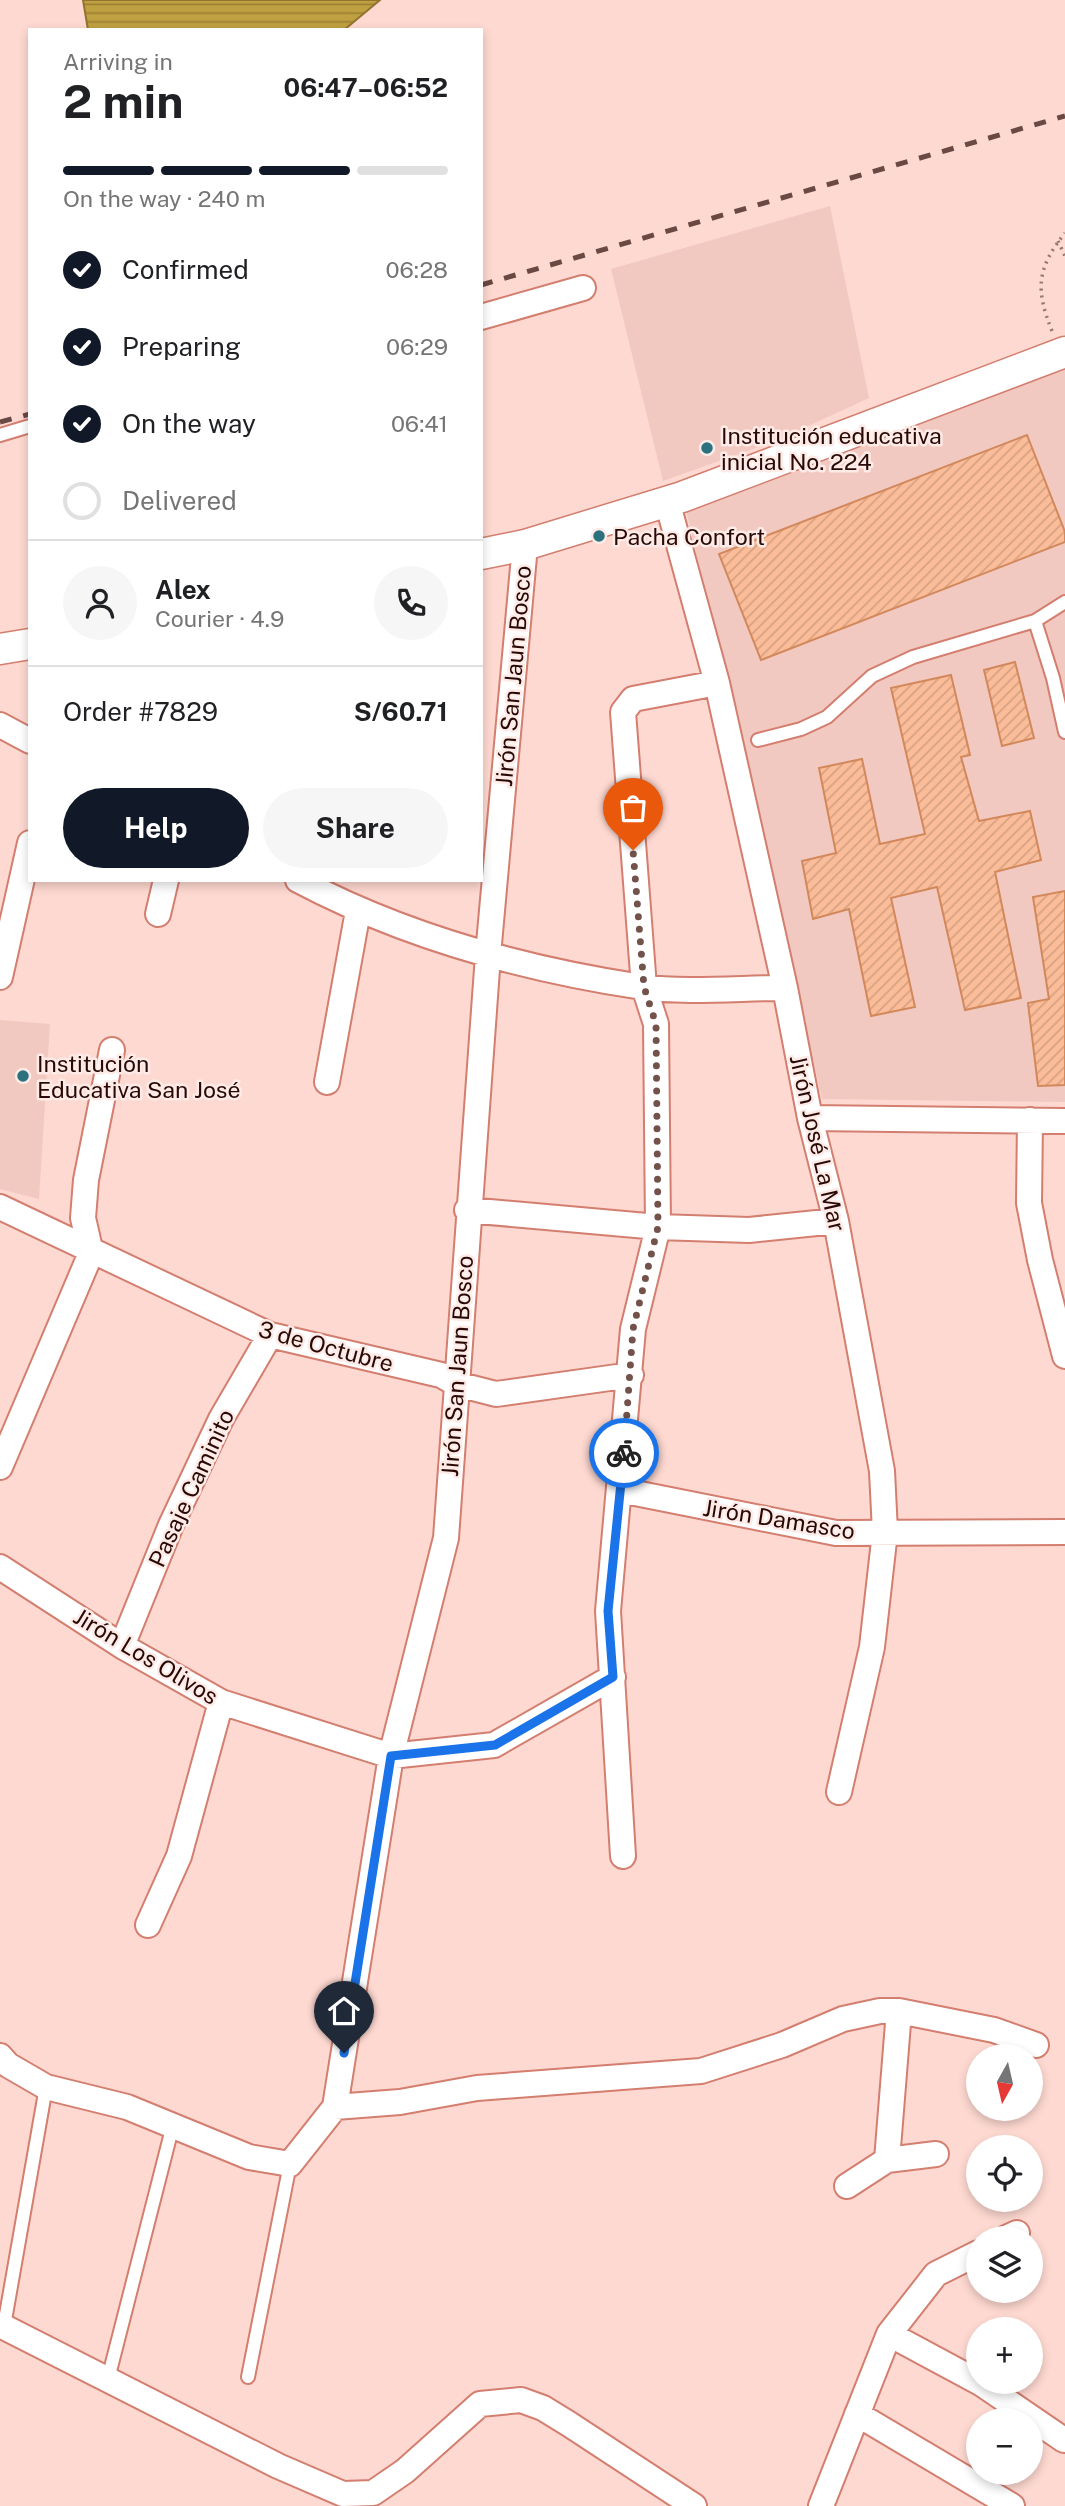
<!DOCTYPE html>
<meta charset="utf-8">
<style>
:root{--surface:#fff;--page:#f6f6f6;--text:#202124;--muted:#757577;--line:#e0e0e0;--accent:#111827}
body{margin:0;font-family:"Public Sans",sans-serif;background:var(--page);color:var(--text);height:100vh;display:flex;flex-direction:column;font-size:26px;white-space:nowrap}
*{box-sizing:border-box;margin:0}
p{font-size:23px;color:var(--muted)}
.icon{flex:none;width:38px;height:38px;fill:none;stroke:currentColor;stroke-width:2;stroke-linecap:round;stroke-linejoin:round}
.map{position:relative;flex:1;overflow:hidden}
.details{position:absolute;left:28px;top:28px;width:455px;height:854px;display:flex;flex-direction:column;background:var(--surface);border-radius:0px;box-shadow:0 4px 10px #0003}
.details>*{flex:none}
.needle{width:46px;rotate:188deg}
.buttons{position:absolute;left:966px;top:2044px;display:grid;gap:14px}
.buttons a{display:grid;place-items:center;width:77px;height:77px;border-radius:50%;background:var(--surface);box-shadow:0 4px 10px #0003;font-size:35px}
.pin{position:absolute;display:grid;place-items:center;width:60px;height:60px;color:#fff;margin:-72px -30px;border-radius:50% 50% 50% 0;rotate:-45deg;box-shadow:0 0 7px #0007}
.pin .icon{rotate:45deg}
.courier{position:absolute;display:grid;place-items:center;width:70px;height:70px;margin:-35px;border:5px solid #1a73e8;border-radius:50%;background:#fff;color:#222;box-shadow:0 2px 9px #0007}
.summary em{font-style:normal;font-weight:700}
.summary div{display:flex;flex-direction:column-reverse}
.summary{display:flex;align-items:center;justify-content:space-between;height:119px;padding:0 35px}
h1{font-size:46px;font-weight:700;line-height:52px}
.bar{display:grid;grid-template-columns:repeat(4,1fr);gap:10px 7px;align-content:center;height:84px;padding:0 35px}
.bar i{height:9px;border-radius:5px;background:var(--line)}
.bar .active{background:var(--accent)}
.bar p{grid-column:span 4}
.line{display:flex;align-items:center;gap:18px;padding:0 35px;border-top:2px solid var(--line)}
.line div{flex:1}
.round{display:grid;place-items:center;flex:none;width:74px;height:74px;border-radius:37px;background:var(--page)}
ol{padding:0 35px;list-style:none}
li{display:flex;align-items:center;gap:21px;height:77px}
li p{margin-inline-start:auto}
li .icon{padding:7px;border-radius:50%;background:var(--accent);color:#fff;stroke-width:4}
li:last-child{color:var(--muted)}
li i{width:38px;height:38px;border:4px solid var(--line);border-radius:50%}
.cta{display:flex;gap:14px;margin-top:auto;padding:14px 35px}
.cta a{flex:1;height:80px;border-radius:42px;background:var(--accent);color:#fff;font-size:28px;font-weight:700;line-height:80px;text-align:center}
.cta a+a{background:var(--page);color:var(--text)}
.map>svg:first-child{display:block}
.built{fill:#f2c9c1}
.water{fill:url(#water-rules);stroke:#93732f;stroke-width:2}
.building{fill:url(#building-hatch);stroke:#d2885b;stroke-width:2}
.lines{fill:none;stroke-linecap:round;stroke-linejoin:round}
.service-casing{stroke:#d37e6f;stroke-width:16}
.minor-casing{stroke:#d37e6f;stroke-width:28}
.tertiary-casing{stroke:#d37e6f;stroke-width:33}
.path{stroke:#997670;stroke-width:3.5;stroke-dasharray:2 5;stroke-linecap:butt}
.service{stroke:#fff;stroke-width:12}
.minor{stroke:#fff;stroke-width:24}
.tertiary{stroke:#fff;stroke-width:30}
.rail{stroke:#6a4843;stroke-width:5;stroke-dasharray:12 12;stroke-linecap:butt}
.done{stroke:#74524c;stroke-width:7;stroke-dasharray:0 12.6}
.route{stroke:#1a73e8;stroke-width:9}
.poi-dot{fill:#2b727e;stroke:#feebe7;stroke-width:2.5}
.labels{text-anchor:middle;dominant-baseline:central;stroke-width:5;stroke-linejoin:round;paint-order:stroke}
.poi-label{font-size:23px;fill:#290905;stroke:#feebe7;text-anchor:start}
.street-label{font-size:23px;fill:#290905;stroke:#feebe7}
</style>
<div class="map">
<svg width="1065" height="2506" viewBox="0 0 1065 2506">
<defs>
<pattern id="water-rules" width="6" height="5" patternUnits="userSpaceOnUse" patternTransform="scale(1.75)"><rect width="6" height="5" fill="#c0a141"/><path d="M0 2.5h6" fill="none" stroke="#9c8134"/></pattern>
<pattern id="building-hatch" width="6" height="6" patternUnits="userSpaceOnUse" patternTransform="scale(1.75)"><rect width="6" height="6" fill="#fbbd99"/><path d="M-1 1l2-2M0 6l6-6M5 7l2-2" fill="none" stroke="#d7a182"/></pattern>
</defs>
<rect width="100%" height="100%" fill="#fed9d1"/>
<path class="built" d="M830 206 869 398 778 440 663 481 611 269Z
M1065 370V1102L822 1099 686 510Z
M0 1020 50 1024 39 1199 0 1189Z"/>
<path class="water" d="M83 0H380L344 30H88Z"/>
<path class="building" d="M1027 435 1065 532V542L761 660 719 554Z
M1015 662 1034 738 1002 746 984 670Z
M951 675 970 755 961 757 979 821 1030 811 1041 860 995 872 1021 998 965 1010 937 887 891 898 915 1007 871 1016 849 909 813 919 802 861 836 853 819 768 862 759 880 844 925 834 891 688Z
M1065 891V1085L1038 1086 1028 1003 1049 999 1033 897Z"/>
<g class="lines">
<defs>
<path id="service" d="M0 435 30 426
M1035 621 1053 678 1065 732
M758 740 801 729 827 717 872 676 913 657 1035 621 1065 602
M4 2326 46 2087
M248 2377 290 2164
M108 2379 173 2125"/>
<path id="minor" d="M481 317 583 288
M667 501 717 683 785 988 810 1118 836 1221 882 1471 885 1532 872 1647 839 1792
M0 725 30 741
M298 880C404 936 523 969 642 987 684 993 741 988 785 988
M158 914 166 880
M0 977 30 843
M327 1082 358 911
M810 1118 1065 1121
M1030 1120 1029 1203 1040 1260 1065 1356
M0 1207 270 1335 441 1375 457 1384 496 1394 631 1375
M467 1210 658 1227 749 1230 836 1221
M0 1467 91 1253 83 1218 86 1180 112 1050
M620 1490 836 1533 1065 1532
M0 1567 122 1646 221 1702 391 1756 494 1745 613 1677
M122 1646 171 1525 221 1419 270 1335
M623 1856 608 1611 633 1329 658 1227 656 1024 644 987 623 712 633 699 717 683
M148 1925 179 1856 221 1702
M0 2056 8 2065 46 2087 127 2107 249 2157 290 2164 335 2107 391 1756 446 1538 488 955 525 545
M335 2107 400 2102 477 2088 701 2071 782 2045 843 2019 880 2011H899L994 2030 1036 2045
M887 2160 899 2011
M847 2186 887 2160 936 2154
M1006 2238 1017 2233
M0 2325 278 2466 343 2494 373 2493 405 2471 480 2404 521 2400 543 2408 569 2424 694 2506
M889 2334 982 2384 1064 2440
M857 2414 1012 2506
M821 2506 889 2334 936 2274 978 2253"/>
<path id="tertiary" d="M481 554 525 545 682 497 1065 352
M0 649 30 644"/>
</defs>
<use href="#service" class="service-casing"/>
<use href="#minor" class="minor-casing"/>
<use href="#tertiary" class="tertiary-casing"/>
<path class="path" d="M1058 241 1065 256
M1052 331C1035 289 1037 268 1065 233"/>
<use href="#service" class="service"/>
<use href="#minor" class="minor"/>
<use href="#tertiary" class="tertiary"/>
<path class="rail" d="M481 285 1065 116
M0 422 30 414"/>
</g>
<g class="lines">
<path class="done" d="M624 1453 633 1329 658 1227 656 1024 644 987 633 850"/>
<path class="route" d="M344 2053 391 1756 495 1745 613 1677 608 1611 624 1453"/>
</g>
<g class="poi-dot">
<circle cx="707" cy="448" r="7"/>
<circle cx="599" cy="536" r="7"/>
<circle cx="23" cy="1076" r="7"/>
</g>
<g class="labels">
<g class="poi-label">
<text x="721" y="435">Institución educativa<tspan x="721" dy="26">inicial No. 224</tspan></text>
<text x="613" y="536">Pacha Confort</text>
<text x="37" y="1063">Institución<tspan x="37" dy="26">Educativa San José</tspan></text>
</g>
<g class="street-label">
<text transform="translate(513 676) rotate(-85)">Jirón San Jaun Bosco</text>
<text transform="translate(818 1143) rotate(77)">Jirón José La Mar</text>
<text transform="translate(326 1346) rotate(15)">3 de Octubre</text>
<text transform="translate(457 1366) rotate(-86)">Jirón San Jaun Bosco</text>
<text transform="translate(191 1488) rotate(-65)">Pasaje Caminito</text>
<text transform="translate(779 1519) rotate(9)">Jirón Damasco</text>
<text transform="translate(146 1656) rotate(31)">Jirón Los Olivos</text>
</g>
</g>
</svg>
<div class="buttons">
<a><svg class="needle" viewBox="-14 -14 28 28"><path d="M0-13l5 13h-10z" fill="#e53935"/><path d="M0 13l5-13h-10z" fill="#757577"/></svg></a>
<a><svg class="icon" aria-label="locate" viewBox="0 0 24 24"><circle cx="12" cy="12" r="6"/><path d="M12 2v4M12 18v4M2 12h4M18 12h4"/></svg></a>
<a><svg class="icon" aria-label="layers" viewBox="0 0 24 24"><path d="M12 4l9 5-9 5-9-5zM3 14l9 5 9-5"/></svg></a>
<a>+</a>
<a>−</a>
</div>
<div class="pin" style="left:633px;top:850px;background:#ea580c"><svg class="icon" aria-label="bag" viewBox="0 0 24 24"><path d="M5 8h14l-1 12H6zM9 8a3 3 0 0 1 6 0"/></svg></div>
<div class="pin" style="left:344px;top:2053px;background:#1f2937"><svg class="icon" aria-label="home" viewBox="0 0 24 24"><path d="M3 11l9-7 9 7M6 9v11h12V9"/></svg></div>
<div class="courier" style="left:624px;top:1453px"><svg class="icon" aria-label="bike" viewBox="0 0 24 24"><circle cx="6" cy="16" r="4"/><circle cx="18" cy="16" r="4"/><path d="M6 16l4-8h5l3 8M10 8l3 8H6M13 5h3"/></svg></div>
<section class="details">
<div class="summary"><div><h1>2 min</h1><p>Arriving in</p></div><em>06:47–06:52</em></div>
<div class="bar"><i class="active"></i><i class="active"></i><i class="active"></i><i></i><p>On the way · 240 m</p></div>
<ol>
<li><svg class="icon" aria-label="check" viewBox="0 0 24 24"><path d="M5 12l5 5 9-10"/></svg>Confirmed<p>06:28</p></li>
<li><svg class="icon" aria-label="check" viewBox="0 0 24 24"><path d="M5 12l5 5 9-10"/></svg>Preparing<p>06:29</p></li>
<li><svg class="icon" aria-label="check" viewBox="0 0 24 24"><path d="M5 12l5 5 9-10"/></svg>On the way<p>06:41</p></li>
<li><i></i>Delivered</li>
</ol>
<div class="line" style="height:126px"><a class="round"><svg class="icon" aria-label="person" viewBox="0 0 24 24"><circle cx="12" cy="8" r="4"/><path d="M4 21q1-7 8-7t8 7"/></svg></a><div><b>Alex</b><p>Courier · 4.9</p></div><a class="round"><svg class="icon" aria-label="phone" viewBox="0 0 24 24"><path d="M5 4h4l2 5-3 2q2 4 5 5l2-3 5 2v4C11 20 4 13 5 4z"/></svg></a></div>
<div class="line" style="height:91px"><div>Order #7829</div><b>S/60.71</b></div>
<div class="cta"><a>Help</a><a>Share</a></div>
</section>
</div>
